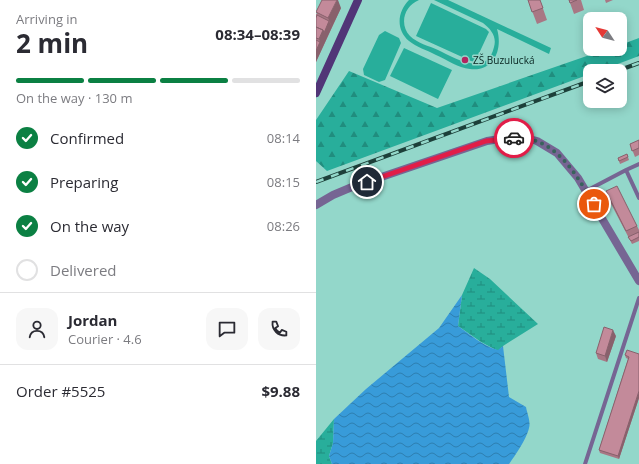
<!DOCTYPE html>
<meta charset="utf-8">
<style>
:root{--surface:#fff;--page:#f7f7f7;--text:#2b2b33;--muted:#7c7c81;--line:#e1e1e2;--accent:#0b8043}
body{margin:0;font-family:"Open Sans",sans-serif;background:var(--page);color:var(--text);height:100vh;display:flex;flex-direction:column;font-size:15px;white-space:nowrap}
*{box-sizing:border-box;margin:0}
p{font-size:13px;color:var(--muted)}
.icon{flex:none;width:22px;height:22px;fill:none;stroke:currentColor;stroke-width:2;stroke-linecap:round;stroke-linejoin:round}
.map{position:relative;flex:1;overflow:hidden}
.drawer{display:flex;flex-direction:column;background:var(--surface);width:316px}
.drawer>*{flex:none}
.needle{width:26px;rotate:306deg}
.controls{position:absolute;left:267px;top:12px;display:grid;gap:8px}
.controls a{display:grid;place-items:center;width:44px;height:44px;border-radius:8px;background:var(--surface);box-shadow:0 2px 10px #0003;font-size:20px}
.pin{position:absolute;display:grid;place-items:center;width:34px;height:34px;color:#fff;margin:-17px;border:2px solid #fff;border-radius:50%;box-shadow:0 1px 4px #0007}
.courier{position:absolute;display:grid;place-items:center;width:40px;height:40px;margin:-20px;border:3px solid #e11d48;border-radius:50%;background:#fff;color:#222;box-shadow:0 1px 5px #0007}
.head em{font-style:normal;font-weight:700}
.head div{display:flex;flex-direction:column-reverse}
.head{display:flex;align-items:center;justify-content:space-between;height:68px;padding:0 16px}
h1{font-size:26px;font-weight:700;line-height:30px}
.bar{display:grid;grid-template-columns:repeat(4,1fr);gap:6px 4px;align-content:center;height:48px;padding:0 16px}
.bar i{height:5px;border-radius:3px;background:var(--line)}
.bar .on{background:var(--accent)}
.bar p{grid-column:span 4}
.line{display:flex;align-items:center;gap:10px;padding:0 16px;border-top:1px solid var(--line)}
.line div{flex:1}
.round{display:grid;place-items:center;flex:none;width:42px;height:42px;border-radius:12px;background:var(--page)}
ol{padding:0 16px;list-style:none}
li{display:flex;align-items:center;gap:12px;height:44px}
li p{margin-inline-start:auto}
li .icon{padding:4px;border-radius:50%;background:var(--accent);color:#fff;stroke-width:4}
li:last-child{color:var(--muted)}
li i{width:22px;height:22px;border:2px solid var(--line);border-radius:50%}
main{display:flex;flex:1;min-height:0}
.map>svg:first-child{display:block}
.forest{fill:url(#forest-firs)}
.wetland{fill:url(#wetland-marsh)}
.garden{fill:#28ae9b}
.water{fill:url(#water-waves)}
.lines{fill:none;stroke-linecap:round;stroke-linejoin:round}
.service{stroke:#766593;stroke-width:4}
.minor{stroke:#766593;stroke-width:8}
.secondary{stroke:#513577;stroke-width:8}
.rail-casing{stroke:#1d403a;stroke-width:4}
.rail{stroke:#93d7ca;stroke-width:2.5;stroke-dasharray:8;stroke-linecap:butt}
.wall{fill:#a87784}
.shaded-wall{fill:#88616c}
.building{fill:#c38a9a;stroke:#88616c}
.done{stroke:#38635c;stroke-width:4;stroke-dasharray:0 7.2}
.route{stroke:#e11d48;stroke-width:5}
.poi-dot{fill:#b12560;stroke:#93d7ca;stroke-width:1.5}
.labels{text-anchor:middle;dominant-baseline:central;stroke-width:3;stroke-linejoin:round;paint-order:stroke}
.poi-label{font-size:10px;fill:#072420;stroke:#93d7ca;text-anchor:start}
</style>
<main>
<section class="drawer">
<div class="head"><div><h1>2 min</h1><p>Arriving in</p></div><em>08:34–08:39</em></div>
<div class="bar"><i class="on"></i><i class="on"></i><i class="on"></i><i></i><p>On the way · 130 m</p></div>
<ol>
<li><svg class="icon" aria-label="check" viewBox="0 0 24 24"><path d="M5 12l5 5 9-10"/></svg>Confirmed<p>08:14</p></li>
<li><svg class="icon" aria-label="check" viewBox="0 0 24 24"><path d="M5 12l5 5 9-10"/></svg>Preparing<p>08:15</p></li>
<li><svg class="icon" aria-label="check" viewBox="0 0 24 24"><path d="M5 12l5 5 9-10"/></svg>On the way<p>08:26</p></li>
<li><i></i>Delivered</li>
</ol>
<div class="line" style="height:72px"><a class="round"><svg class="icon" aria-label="person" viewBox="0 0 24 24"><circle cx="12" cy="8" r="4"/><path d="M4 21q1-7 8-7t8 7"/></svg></a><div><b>Jordan</b><p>Courier · 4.6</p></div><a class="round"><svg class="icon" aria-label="chat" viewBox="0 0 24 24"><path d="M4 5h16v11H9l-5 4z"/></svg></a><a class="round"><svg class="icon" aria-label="phone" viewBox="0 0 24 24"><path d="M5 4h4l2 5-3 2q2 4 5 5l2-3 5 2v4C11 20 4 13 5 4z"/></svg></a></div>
<div class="line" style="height:52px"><div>Order #5525</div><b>$9.88</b></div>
</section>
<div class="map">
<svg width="323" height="464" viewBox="0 0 323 464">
<defs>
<pattern id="forest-firs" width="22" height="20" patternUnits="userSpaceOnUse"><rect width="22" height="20" fill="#28ae9b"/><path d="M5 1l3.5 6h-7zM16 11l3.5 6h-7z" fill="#208d7e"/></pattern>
<pattern id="wetland-marsh" width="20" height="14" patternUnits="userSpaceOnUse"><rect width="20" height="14" fill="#28ae9b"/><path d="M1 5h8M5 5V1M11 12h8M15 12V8" fill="none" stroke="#208d7e"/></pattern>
<pattern id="water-waves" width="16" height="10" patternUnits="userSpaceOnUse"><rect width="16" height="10" fill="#389bd9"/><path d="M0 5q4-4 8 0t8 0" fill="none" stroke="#2d7eb0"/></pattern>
</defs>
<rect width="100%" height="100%" fill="#93d7ca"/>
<path class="forest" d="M323 38V56L283 71H274V74L11 171 0 161V120L33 71 121 108 291 49H304V45Z"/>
<path class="wetland" d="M158 268 174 279 222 324 187 346 182 351 165 342 142 326 146 295Z
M18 419 17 443 13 456 16 464H0V441Z"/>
<path class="garden" d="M93 0H103C88 6 83 24 94 36 101 43 113 46 122 50 139 58 171 78 178 47 181 37 175 29 167 23L118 0H132L235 48 233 54 181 29C187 49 178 72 154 69 142 68 130 59 120 55 111 50 100 47 93 41 79 29 82 11 93 0Z
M115 3 170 29 173 32 159 62 155 61 100 36Z
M69 31 83 38 85 43 69 80 63 82 48 75 47 69 63 35Z
M88 48 136 70 122 99 74 76Z"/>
<path class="water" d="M146 295 142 326C155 335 167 346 182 350L187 346 193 397 210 407C211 413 215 422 213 428 211 438 199 456 193 464H16L13 456 17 443 18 419 50 389 123 328Z"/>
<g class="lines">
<path class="service" d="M323 164 310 170 323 198
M270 191 310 170
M269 464 323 298"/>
<path class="minor" d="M0 205 17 195 36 187 171 141 190 138 206 137 221 141 241 153 262 178 323 281"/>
<path class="secondary" d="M0 93 42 0"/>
<defs>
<path id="rail" d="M301 71 323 63
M0 182 274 81"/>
</defs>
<use href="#rail" class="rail-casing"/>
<use href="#rail" class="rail"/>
</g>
<path class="wall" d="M212 0H224L231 20 221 24Z
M253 0H265L268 10 258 14Z
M289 0H297L290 3Z
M25 8 0 62V14H1L0 12Z
M323 140V155L319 157 314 144Z
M311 154 313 160 304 164 302 158Z
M290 191 321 226 323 230V241L316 244 293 200Z
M300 336 291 362 282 359 280 353Z
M323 354V398L303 459 284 453 283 450 312 359 310 358 309 355Z"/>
<path class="shaded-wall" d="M21 0H22L25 8 16 27 12 18Z
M13 21 16 27 0 62V51L4 42 3 39 7 30Z
M297 330 300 336 291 362 289 356Z
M323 391V398L303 459 302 456Z"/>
<path class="building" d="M6 0H21L12 18 0 12Z
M212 0H224L227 8 216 12Z
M253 0H261L254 3Z
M1 15 13 21 8 33 7 30 0 27V18Z
M0 27 7 30 3 39 0 38Z
M0 40 4 42 0 51Z
M323 140V148L316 151 314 144Z
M311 154 312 157 303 161 302 158Z
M301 186 321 226 310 231 290 191Z
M323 232V237L315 241 312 237Z
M288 327 297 330 289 356 280 353Z
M311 350 323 354V391L302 456 283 450 313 357 309 355Z"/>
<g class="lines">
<path class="done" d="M198 138C239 136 259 173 278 204"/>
<path class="route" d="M51 182 170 141 198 138"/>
</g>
<circle class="poi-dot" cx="149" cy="60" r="4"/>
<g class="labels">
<g class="poi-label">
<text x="157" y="60">ZŠ Buzulucká</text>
</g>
</g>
</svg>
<div class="controls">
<a><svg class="needle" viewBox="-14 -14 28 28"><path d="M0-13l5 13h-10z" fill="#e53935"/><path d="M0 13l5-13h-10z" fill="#7c7c81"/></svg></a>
<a><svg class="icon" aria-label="layers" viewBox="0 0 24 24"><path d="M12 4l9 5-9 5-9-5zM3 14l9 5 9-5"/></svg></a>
</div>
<div class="pin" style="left:278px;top:204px;background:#ea580c"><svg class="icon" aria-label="bag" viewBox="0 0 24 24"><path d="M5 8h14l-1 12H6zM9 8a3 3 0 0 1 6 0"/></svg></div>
<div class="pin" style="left:51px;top:182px;background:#1f2937"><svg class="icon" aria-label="home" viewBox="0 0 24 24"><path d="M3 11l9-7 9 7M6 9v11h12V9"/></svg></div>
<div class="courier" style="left:198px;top:138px"><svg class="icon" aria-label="car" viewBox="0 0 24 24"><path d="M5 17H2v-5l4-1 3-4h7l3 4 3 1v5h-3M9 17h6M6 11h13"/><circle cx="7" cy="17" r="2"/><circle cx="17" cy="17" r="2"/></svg></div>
</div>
</main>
